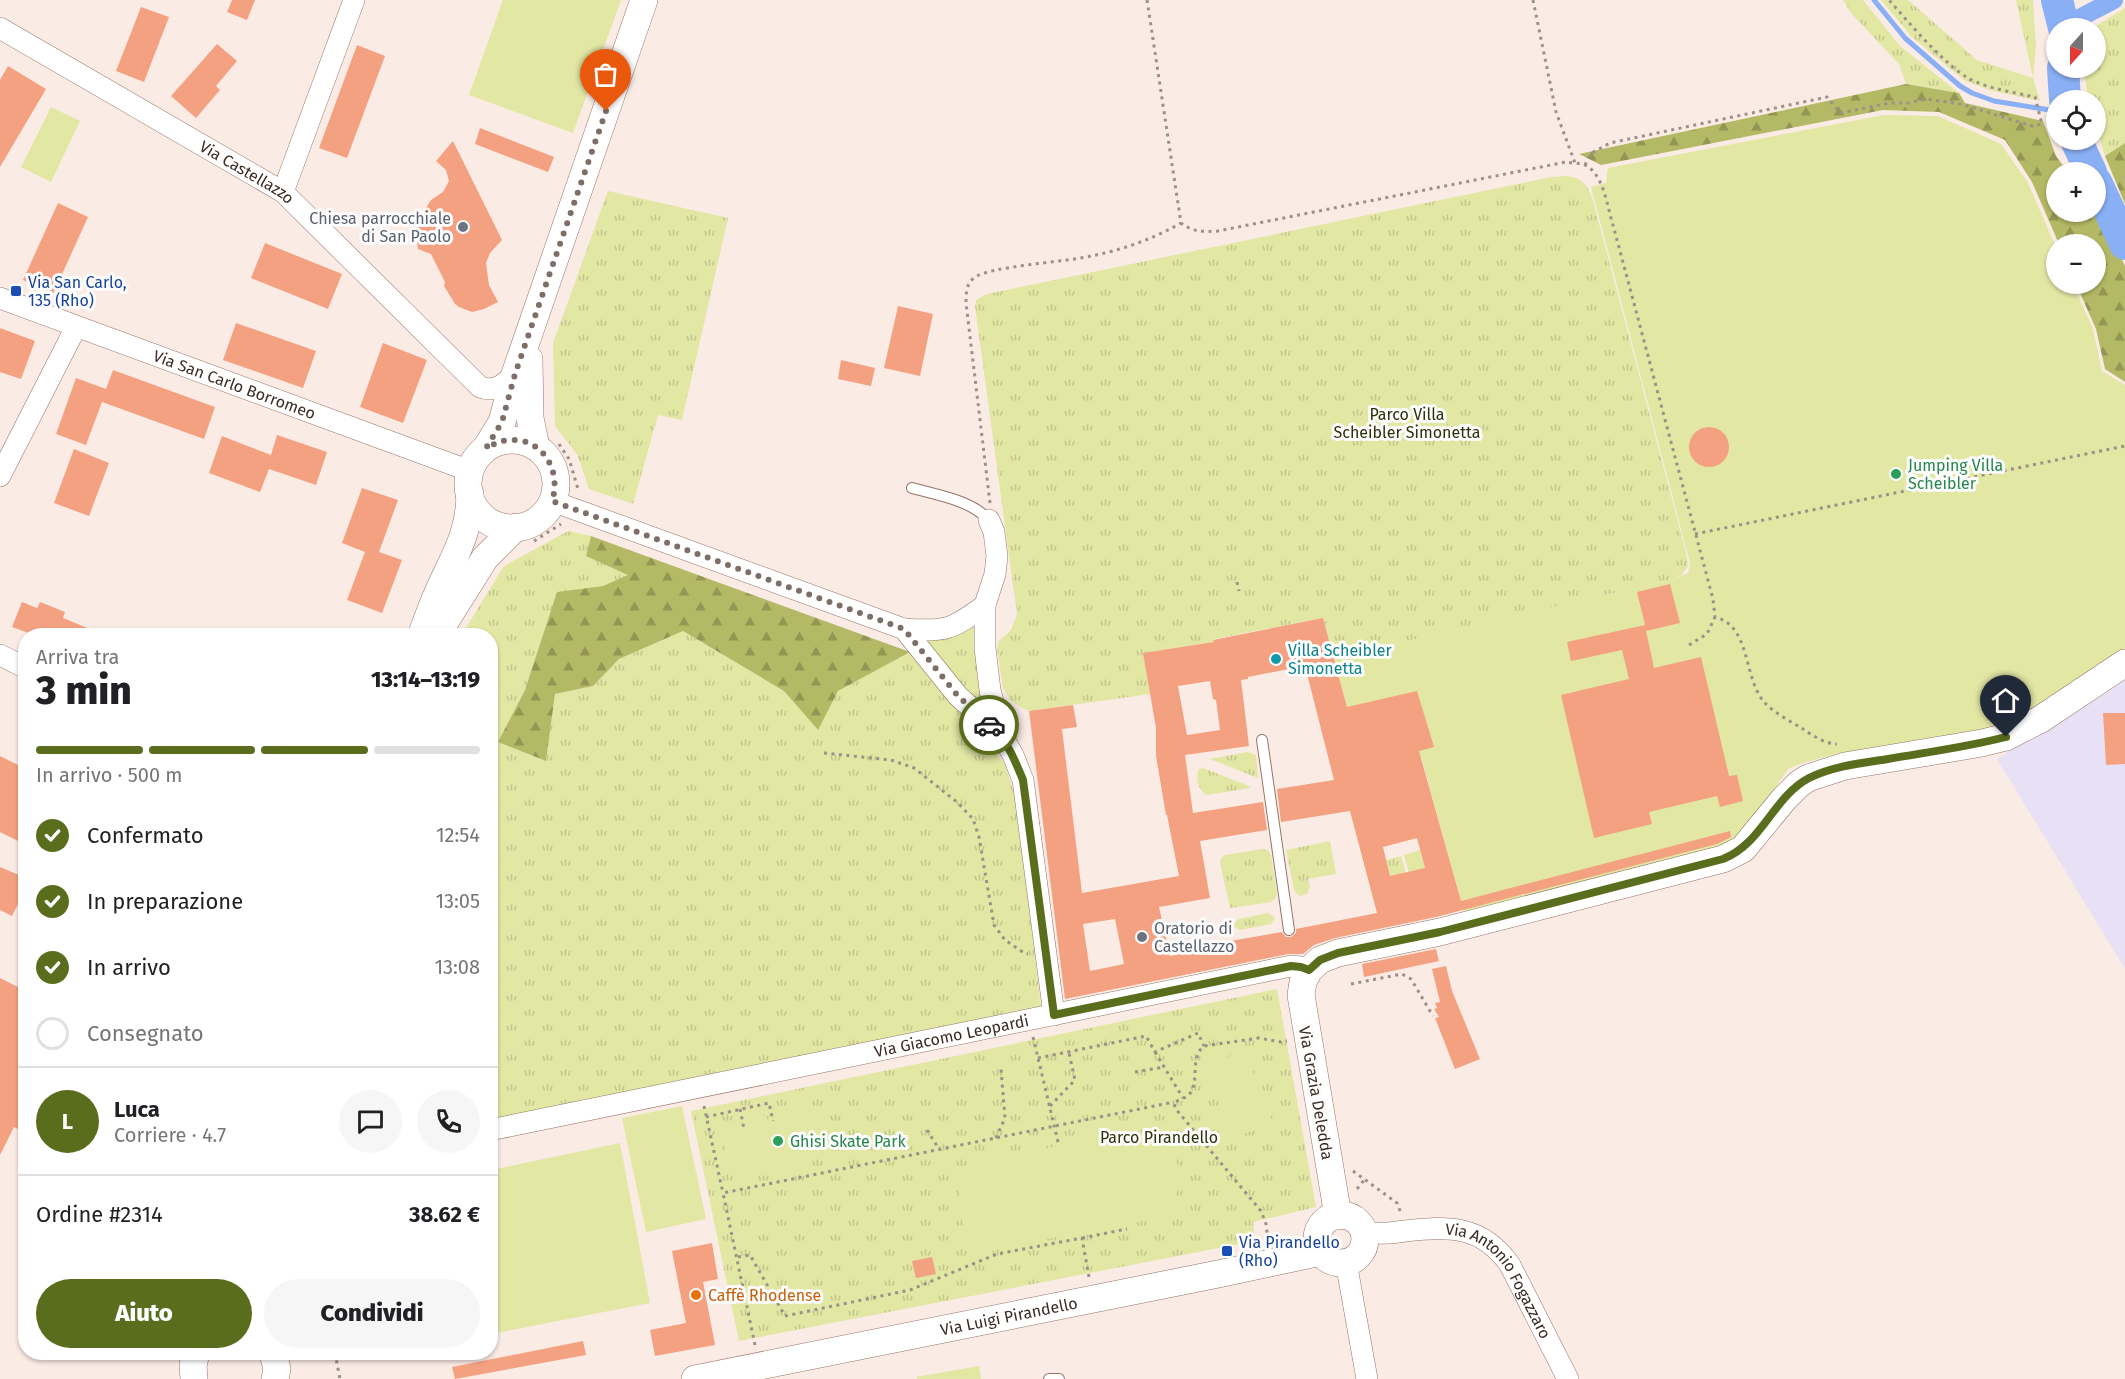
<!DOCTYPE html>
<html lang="it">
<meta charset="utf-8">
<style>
:root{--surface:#fff;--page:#f6f6f6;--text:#202124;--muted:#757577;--line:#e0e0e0;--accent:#596d1c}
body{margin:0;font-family:"Fira Sans",sans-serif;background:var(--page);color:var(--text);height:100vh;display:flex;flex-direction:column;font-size:22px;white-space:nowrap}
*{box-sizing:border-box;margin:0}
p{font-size:20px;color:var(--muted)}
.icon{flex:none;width:33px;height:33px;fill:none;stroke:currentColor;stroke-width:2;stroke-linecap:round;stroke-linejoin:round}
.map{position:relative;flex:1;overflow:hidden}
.sheet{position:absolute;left:18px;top:628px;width:480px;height:732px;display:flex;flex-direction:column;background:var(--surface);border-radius:24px;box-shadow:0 2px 4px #0004}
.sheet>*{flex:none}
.needle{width:39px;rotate:201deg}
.fabs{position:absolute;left:2046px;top:18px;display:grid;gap:12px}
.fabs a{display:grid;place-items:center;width:60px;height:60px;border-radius:50%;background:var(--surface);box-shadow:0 2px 4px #0004;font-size:30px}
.pin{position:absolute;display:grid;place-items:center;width:51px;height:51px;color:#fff;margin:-62px -26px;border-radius:50% 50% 50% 0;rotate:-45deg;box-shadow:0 0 6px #0007}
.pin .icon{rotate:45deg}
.courier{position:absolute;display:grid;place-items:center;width:60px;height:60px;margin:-30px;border:4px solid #596d1c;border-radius:50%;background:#fff;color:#222;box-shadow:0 2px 8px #0007}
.headline em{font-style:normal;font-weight:800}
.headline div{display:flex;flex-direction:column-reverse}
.headline{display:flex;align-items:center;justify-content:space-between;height:102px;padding:0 18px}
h1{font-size:39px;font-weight:800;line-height:45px}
.bar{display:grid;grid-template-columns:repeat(4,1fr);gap:9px 6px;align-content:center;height:72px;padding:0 18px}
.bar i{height:8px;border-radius:4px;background:var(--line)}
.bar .selected{background:var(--accent)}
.bar p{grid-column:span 4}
.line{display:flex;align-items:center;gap:15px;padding:0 18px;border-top:2px solid var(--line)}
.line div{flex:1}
.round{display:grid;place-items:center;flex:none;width:63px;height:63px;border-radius:32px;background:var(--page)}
ol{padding:0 18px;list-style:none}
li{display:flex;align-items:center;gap:18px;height:66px}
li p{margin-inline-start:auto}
li .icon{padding:6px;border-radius:50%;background:var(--accent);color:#fff;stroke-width:4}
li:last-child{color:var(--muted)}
li i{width:33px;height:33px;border:3px solid var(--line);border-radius:50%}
.primary-button{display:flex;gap:12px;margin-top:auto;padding:12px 18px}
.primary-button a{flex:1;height:69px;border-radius:36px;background:var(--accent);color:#fff;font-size:24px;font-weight:800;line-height:69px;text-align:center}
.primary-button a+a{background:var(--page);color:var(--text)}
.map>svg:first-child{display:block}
.industrial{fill:#e8e1f6}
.grass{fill:url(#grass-tufts)}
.forest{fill:url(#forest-firs)}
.garden{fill:#e2e7a3}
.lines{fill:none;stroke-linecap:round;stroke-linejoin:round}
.stream{stroke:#89aff4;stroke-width:5}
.canal{stroke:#89aff4;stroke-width:18}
.river{stroke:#89aff4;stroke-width:32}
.building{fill:#f4a182;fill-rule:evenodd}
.service-casing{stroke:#967366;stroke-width:12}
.minor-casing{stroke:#967366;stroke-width:22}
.tertiary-casing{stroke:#967366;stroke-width:28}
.path{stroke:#9f8f89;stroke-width:3;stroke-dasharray:3 4.5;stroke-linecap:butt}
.service{stroke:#fff;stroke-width:10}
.minor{stroke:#fff;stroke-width:21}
.tertiary{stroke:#fff;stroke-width:27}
.done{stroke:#7e6e68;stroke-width:6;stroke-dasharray:0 10.8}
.route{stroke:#596d1c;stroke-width:8}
.worship-dot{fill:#6b7280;stroke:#fcfcfc;stroke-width:2}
.transit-dot{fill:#1a4fb4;stroke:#fcfcfc;stroke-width:2}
.leisure-dot{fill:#2e9e5b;stroke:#fcfcfc;stroke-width:2}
.culture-dot{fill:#0f9aa8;stroke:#fcfcfc;stroke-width:2}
.food-dot{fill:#e8710a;stroke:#fcfcfc;stroke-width:2}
.labels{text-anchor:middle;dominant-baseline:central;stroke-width:6;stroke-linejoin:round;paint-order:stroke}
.street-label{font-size:16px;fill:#3a2b25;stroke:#fcfcfc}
.worship-label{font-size:16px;fill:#5b616d;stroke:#fcfcfc;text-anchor:end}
.transit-label{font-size:16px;fill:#164399;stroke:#fcfcfc;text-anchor:start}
.park-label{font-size:16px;fill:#2e300a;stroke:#fcfcfc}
.leisure-label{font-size:16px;fill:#27864d;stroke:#fcfcfc;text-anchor:start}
.culture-label{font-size:16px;fill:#0d838f;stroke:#fcfcfc;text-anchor:start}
.food-label{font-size:16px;fill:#c56008;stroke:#fcfcfc;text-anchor:start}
</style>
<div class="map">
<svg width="2125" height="1379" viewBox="0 0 2125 1379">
<defs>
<pattern id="grass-tufts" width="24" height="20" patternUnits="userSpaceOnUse" patternTransform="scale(1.5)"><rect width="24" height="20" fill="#e2e7a3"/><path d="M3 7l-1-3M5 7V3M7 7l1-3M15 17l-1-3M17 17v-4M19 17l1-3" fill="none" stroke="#c3c68c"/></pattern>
<pattern id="forest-firs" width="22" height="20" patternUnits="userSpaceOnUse" patternTransform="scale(1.5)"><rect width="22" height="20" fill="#b4b965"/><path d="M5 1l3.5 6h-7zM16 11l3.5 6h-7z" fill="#939753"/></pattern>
</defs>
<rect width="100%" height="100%" fill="#fbebe5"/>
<path class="industrial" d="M2125 674V969L1997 759Z"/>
<path class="grass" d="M1843 0H1863L1900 46 1959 93 1906 84 1899 64 1851 13Z
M1881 0H1908L1977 60 2033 78 2016 0H2033L2036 46 2033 78 2040 101 1989 90 1964 80 1912 37Z
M2125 8V143L2105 156 2096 127V100H2088L2084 68H2096V26Z
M1567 176C1581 178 1586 183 1592 197L1686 552 1688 566 1681 575 1674 579 1334 658 1323 618 1214 639V642L1144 653 1150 694 1029 711 1022 708 1010 700 1003 688 997 648 999 641 1011 630 1017 614 975 306 976 300 987 294 1551 177Z
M608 191 728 218 682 420 658 415 633 504 589 489 577 454 555 426 553 343Z
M568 531 591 536 586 556 629 575 603 586 557 592 525 690 498 742 546 761 555 694 593 686 619 659 683 631 784 691 817 729 838 691 910 652 1005 764 1016 800 1041 1006 491 1120 490 636H461L504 566Z
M981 613 991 721 919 639Z
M1247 752 1256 755 1258 778 1210 759Z
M1203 768 1249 786 1250 788 1207 795C1198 791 1195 778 1199 769Z
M1330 841 1336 874 1308 879 1310 887 1307 894 1299 896 1294 890 1286 850Z
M1261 849 1267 850 1271 855 1277 893 1275 899 1271 902 1230 908 1220 863 1221 858 1225 855Z
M1420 850 1433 898 1417 902 1404 855Z
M1401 856 1406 873 1390 876 1386 860Z
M1268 913 1275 918 1271 924 1240 930 1233 926 1238 919Z
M1277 989 1316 1207 1253 1222 1255 1241 739 1341 691 1111Z"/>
<path class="forest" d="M1906 84 1959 93 1965 103 2043 121 2056 156 2068 172H2056V212L2096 211 2105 224 2125 266V382L2105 369 2096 329 2076 284H2096V244H2059L2032 182 2005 140 1939 112 1883 110 1601 165 1579 154Z
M2125 143V204L2105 156Z
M591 536 910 652 838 691 818 730 784 691 683 631 619 659 593 686 555 694 546 761 498 742 525 690 557 592 603 586 628 575 586 556Z"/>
<path class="garden" d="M503 0H621L573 133 469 95Z
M51 107 80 121 51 182 21 167Z
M1884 115 1938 116 2001 144 2028 183 2056 247V284H2073L2093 329 2102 371 2125 385V648L2017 719 1981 733 1836 754 1799 764 1788 769 1734 846 1465 916 1421 756 1352 725 1334 658 1674 579 1688 573 1690 563 1591 187 1606 183 1608 168Z
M1244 1050 1273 1122 1234 1138 1204 1066Z
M682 1106 706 1219 646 1232 622 1118Z
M815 1106C822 1121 836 1140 831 1157L812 1160 810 1168 802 1169 797 1164 782 1167 781 1172 764 1176 759 1171 740 1175C737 1173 734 1173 732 1171 721 1162 722 1143 732 1135L731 1132 748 1128 750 1118 764 1115 770 1122Z
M1134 1131C1143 1133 1153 1134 1161 1140 1185 1156 1186 1198 1161 1214 1157 1217 1152 1218 1147 1220L1009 1246C1000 1246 990 1247 981 1244 961 1235 953 1200 963 1181 969 1172 980 1166 989 1160Z
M620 1143 650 1303 491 1334V1170Z
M979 1366 981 1379H917L916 1377Z"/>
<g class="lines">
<path class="stream" d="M1874 0 1905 38 1960 86 1972 93 1994 101 2056 111"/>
<path class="canal" d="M2064 26 2114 0"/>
<path class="river" d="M2057 0 2064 28
M2063 68 2065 100
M2076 140 2091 172
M2096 182 2125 244"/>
</g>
<path class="building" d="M232 0H255L247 20 227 12Z
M141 7 169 17 144 82 116 71Z
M217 44 237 61 216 86 220 90 196 118 171 96Z
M357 45 385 56 347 158 319 148Z
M8 66 46 89 0 167V80Z
M480 128 554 157 548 172 475 144Z
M453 141 502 240 490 253 486 263 489 285 498 302 484 309 472 312 459 307 455 304 444 286 445 282 431 254 418 249 417 241 419 219 431 200 443 192 449 181 446 170 436 161Z
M58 203 88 217 53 294 23 280Z
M265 243 342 274 328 309 251 278Z
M898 306 933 314 920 376 884 368Z
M236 323 316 351 303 388 223 360Z
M0 328 35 341 21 379 0 372Z
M383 343 427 360 403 423 360 407Z
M841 360 875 368 871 386 838 379Z
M113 370 215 407 204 439 102 402 86 445 56 434 76 378 106 389Z
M1689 447a20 20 0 1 1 40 0a20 20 0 1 1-40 0Z
M277 435 327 452 316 485 269 469 260 492 209 473 222 436 271 455Z
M74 449 109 463 89 516 54 503Z
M362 488 398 500 379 552 402 560 382 613 347 600 365 552 342 543Z
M1670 584 1680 623 1646 631 1654 668 1701 657 1729 776 1737 775 1743 801 1720 807 1717 796 1649 812 1652 824 1594 838 1561 695 1629 679 1622 650 1571 661 1567 642 1645 625 1637 592Z
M22 602 37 608 40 602 65 612 63 618 107 636H37L12 627Z
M1323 618 1347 707 1417 691 1434 747 1419 751 1461 901 1730 831 1731 837 1717 844 1436 917 1335 938 1314 945 1303 954H1288L1065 999 1029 711 1073 705 1077 727 1062 729 1082 893 1179 876 1167 815H1166L1156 756V728L1143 653 1214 642 1213 640ZM1305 666 1334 780 1277 789 1281 822 1350 811 1377 913 1296 929V933L1291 937H1286L1282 932 1196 947 1197 951 1170 956 1159 907 1210 898 1200 841 1267 830 1263 802 1193 813 1185 755 1249 746 1241 680 1248 679V677ZM1210 681 1213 699 1216 700 1220 730 1187 735 1178 686ZM1417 838 1425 868 1390 876 1383 847ZM1115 919 1124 964 1090 971 1083 924Z
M2103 713H2125V764L2106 765Z
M0 756 26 769V845L0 832Z
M0 867 26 878V888L12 916 0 910Z
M1436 949 1439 961 1364 977 1362 964Z
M1446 966 1452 991 1480 1059 1455 1069 1435 1018 1439 1017 1434 1009 1437 1008 1435 1003 1440 1002 1432 969Z
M0 978 26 991V1133L14 1127 0 1155Z
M712 1243 718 1279 703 1282 715 1345 655 1356 650 1330 686 1323 672 1251Z
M932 1257 936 1274 916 1278 912 1261Z
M583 1341 586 1355 455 1379 452 1367Z"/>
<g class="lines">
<defs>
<path id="service" d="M912 488C937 495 971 500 989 520
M1262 740 1289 930
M1049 1379H1059"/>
<g id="minor">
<path id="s1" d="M0 28 283 192 480 387C495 393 504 384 515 374"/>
<path d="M283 192 354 0"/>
<path id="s2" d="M0 298 470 471"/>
<path d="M0 476 76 327"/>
<path d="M552 501 904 629 958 696 1002 736"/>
<path d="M989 520 994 532 997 556 995 574 985 605V648L990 690 1002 736 1013 755 1023 780 1054 1015"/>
<path d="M904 629C945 632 952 630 985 605"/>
<path d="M0 655 26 668"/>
<path id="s3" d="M490 1130 1291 966 1301 967 1309 970"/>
<path id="s4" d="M1363 1231C1377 1235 1391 1233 1405 1231 1449 1226 1482 1225 1510 1265L1568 1379"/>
<path d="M1346 1262 1367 1379"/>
</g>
<g id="tertiary">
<path d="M529 359 530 418 536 447"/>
<circle cx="512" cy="484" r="44"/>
<path d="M486 448 502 422 515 374 644 0"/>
<path d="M421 636C427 620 433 603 440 588 456 552 469 535 470 494"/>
<path d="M436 636 485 558 516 527"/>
<circle cx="1341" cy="1239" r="24"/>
<path d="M1338 1216 1301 995 1303 982 1309 970 1320 960 1338 953 1440 932 1723 859 1743 849 1784 799 1799 784 1808 778 1845 766 1982 743 2006 737 2041 719 2125 663"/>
<path d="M273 1353 277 1369 275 1379"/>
<path d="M194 1379 193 1365 196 1353"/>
<path id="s5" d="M695 1379 1223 1273 1321 1252"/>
</g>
</defs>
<use href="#service" class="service-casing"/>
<use href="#minor" class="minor-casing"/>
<use href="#tertiary" class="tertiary-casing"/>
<path class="path" d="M1147 0 1181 223C1193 232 1203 232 1218 231L1566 162C1572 163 1580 163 1585 165 1604 174 1607 207 1613 225L1713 599 1715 617C1751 626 1743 677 1764 702 1774 713 1790 721 1803 729 1812 735 1825 744 1837 744
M1533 0 1556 112 1575 163
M1585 165 1590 154 1610 143 1827 97 1840 113 1890 103H1909L1926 99 1961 104 2032 126 2042 124 2035 97C2013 92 1988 89 1968 78 1943 63 1909 23 1889 0
M559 444 569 459 578 489
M990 503 966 303C966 294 966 284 974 278 988 266 1067 262 1091 256 1122 250 1153 239 1181 223
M1695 534 2125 446
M534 541 561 524
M1237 582 1239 591
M1689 645 1707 634 1715 617
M824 753 891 760 914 768 957 802 973 819 979 837 994 925 1005 940 1024 953 1028 954
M1351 984 1402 974 1411 979 1433 1016
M1033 1037 1059 1146
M1155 1052 1183 1098
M1038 1058 1146 1036 1155 1052 1198 1033 1204 1046
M1135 1072 1164 1067
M704 1106 723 1193
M1050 1106 1075 1080 1069 1053
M740 1109 744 1129
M706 1117 769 1103 773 1121
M927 1130 939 1149
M996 1138 1005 1118 1001 1069
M1353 1171 1397 1203 1401 1213
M1357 1189 1365 1179
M1082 1238 1127 1229
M1268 1240 1266 1224 1261 1211 1175 1108 1174 1102C1180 1100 1188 1097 1191 1092 1199 1079 1190 1057 1204 1046L1259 1038 1281 1042 1287 1041
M738 1257 750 1255 785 1316 910 1290 997 1254 1082 1238 1089 1277
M1366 1265 1376 1251
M755 1345 723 1193 1174 1102
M335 1353 340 1379"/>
<use href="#service" class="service"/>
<use href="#minor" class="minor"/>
<use href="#tertiary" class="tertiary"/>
</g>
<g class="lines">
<path class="done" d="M606 111 515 374 502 422 486 448C493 445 499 441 508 440 542 437 562 470 552 501L904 629 958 696 989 725"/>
<path class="route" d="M989 725C1007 740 1014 758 1023 780L1054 1015 1291 966 1301 967 1309 970 1320 960 1338 953 1440 932 1723 859C1762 844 1773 797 1809 778 1833 766 1862 763 1888 759 1928 752 1967 747 2006 737"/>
</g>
<g class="worship-dot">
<circle cx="463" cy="227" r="6"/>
<circle cx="1142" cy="937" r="6"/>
</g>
<g class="transit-dot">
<rect x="10" y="285" width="12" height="12" rx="3"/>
<rect x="1221" y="1245" width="12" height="12" rx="3"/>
</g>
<g class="leisure-dot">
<circle cx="1896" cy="474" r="6"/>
<circle cx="778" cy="1141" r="6"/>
</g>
<circle class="culture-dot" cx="1276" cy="659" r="6"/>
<circle class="food-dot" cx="696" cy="1295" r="6"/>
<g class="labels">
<g class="street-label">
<text stroke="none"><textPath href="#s1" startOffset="286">Via Castellazzo</textPath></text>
<text stroke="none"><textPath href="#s2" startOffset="250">Via San Carlo Borromeo</textPath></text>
<text stroke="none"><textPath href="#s3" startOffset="471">Via Giacomo Leopardi</textPath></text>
<text transform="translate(1316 1093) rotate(80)">Via Grazia Deledda</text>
<text stroke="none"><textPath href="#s4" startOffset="162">Via Antonio Fogazzaro</textPath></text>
<text stroke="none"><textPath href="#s5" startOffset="320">Via Luigi Pirandello</textPath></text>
</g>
<g class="worship-label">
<text x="451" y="218">Chiesa parrocchiale<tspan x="451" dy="18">di San Paolo</tspan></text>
<text x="1154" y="928" text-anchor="start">Oratorio di<tspan x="1154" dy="18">Castellazzo</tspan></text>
</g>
<g class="transit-label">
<text x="28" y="282">Via San Carlo,<tspan x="28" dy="18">135 (Rho)</tspan></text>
<text x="1239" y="1242">Via Pirandello<tspan x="1239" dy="18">(Rho)</tspan></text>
</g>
<g class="park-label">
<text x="1407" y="414">Parco Villa<tspan x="1407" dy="18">Scheibler Simonetta</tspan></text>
<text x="1159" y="1137">Parco Pirandello</text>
</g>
<g class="leisure-label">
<text x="1908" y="465">Jumping Villa<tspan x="1908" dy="18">Scheibler</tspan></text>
<text x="790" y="1141">Ghisi Skate Park</text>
</g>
<g class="culture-label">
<text x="1288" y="650">Villa Scheibler<tspan x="1288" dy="18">Simonetta</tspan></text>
</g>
<g class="food-label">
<text x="708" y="1295">Caffè Rhodense</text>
</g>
</g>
</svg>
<div class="fabs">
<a><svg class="needle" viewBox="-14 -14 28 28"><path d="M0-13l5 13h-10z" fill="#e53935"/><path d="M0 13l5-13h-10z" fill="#757577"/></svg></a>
<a><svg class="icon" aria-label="locate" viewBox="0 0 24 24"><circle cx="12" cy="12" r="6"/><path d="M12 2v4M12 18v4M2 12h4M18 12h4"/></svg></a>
<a>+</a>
<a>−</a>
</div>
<div class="pin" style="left:606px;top:111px;background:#ea580c"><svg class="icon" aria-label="bag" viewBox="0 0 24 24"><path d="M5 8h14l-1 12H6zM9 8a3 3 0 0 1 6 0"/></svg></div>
<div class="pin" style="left:2006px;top:737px;background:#1f2937"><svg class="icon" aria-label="home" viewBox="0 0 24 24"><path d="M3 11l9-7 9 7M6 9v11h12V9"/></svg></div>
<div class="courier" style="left:989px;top:725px"><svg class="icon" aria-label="car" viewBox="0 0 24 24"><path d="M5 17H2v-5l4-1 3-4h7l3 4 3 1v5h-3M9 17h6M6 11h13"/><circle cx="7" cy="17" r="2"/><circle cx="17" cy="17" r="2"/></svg></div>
<section class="sheet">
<div class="headline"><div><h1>3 min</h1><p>Arriva tra</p></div><em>13:14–13:19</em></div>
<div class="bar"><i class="selected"></i><i class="selected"></i><i class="selected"></i><i></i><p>In arrivo · 500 m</p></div>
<ol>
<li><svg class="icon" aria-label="check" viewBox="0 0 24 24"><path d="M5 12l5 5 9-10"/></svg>Confermato<p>12:54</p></li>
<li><svg class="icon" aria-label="check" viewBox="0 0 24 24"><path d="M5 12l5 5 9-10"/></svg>In preparazione<p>13:05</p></li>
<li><svg class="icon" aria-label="check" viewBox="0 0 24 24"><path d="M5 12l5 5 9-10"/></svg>In arrivo<p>13:08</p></li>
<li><i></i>Consegnato</li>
</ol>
<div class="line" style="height:108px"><b class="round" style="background:var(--accent);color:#fff">L</b><div><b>Luca</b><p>Corriere · 4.7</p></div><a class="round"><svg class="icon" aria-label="chat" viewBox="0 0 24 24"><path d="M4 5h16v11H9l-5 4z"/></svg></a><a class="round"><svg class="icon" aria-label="phone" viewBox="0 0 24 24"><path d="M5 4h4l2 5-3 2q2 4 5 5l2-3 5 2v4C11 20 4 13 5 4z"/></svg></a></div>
<div class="line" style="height:78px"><div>Ordine #2314</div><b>38.62 €</b></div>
<div class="primary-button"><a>Aiuto</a><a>Condividi</a></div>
</section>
</div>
